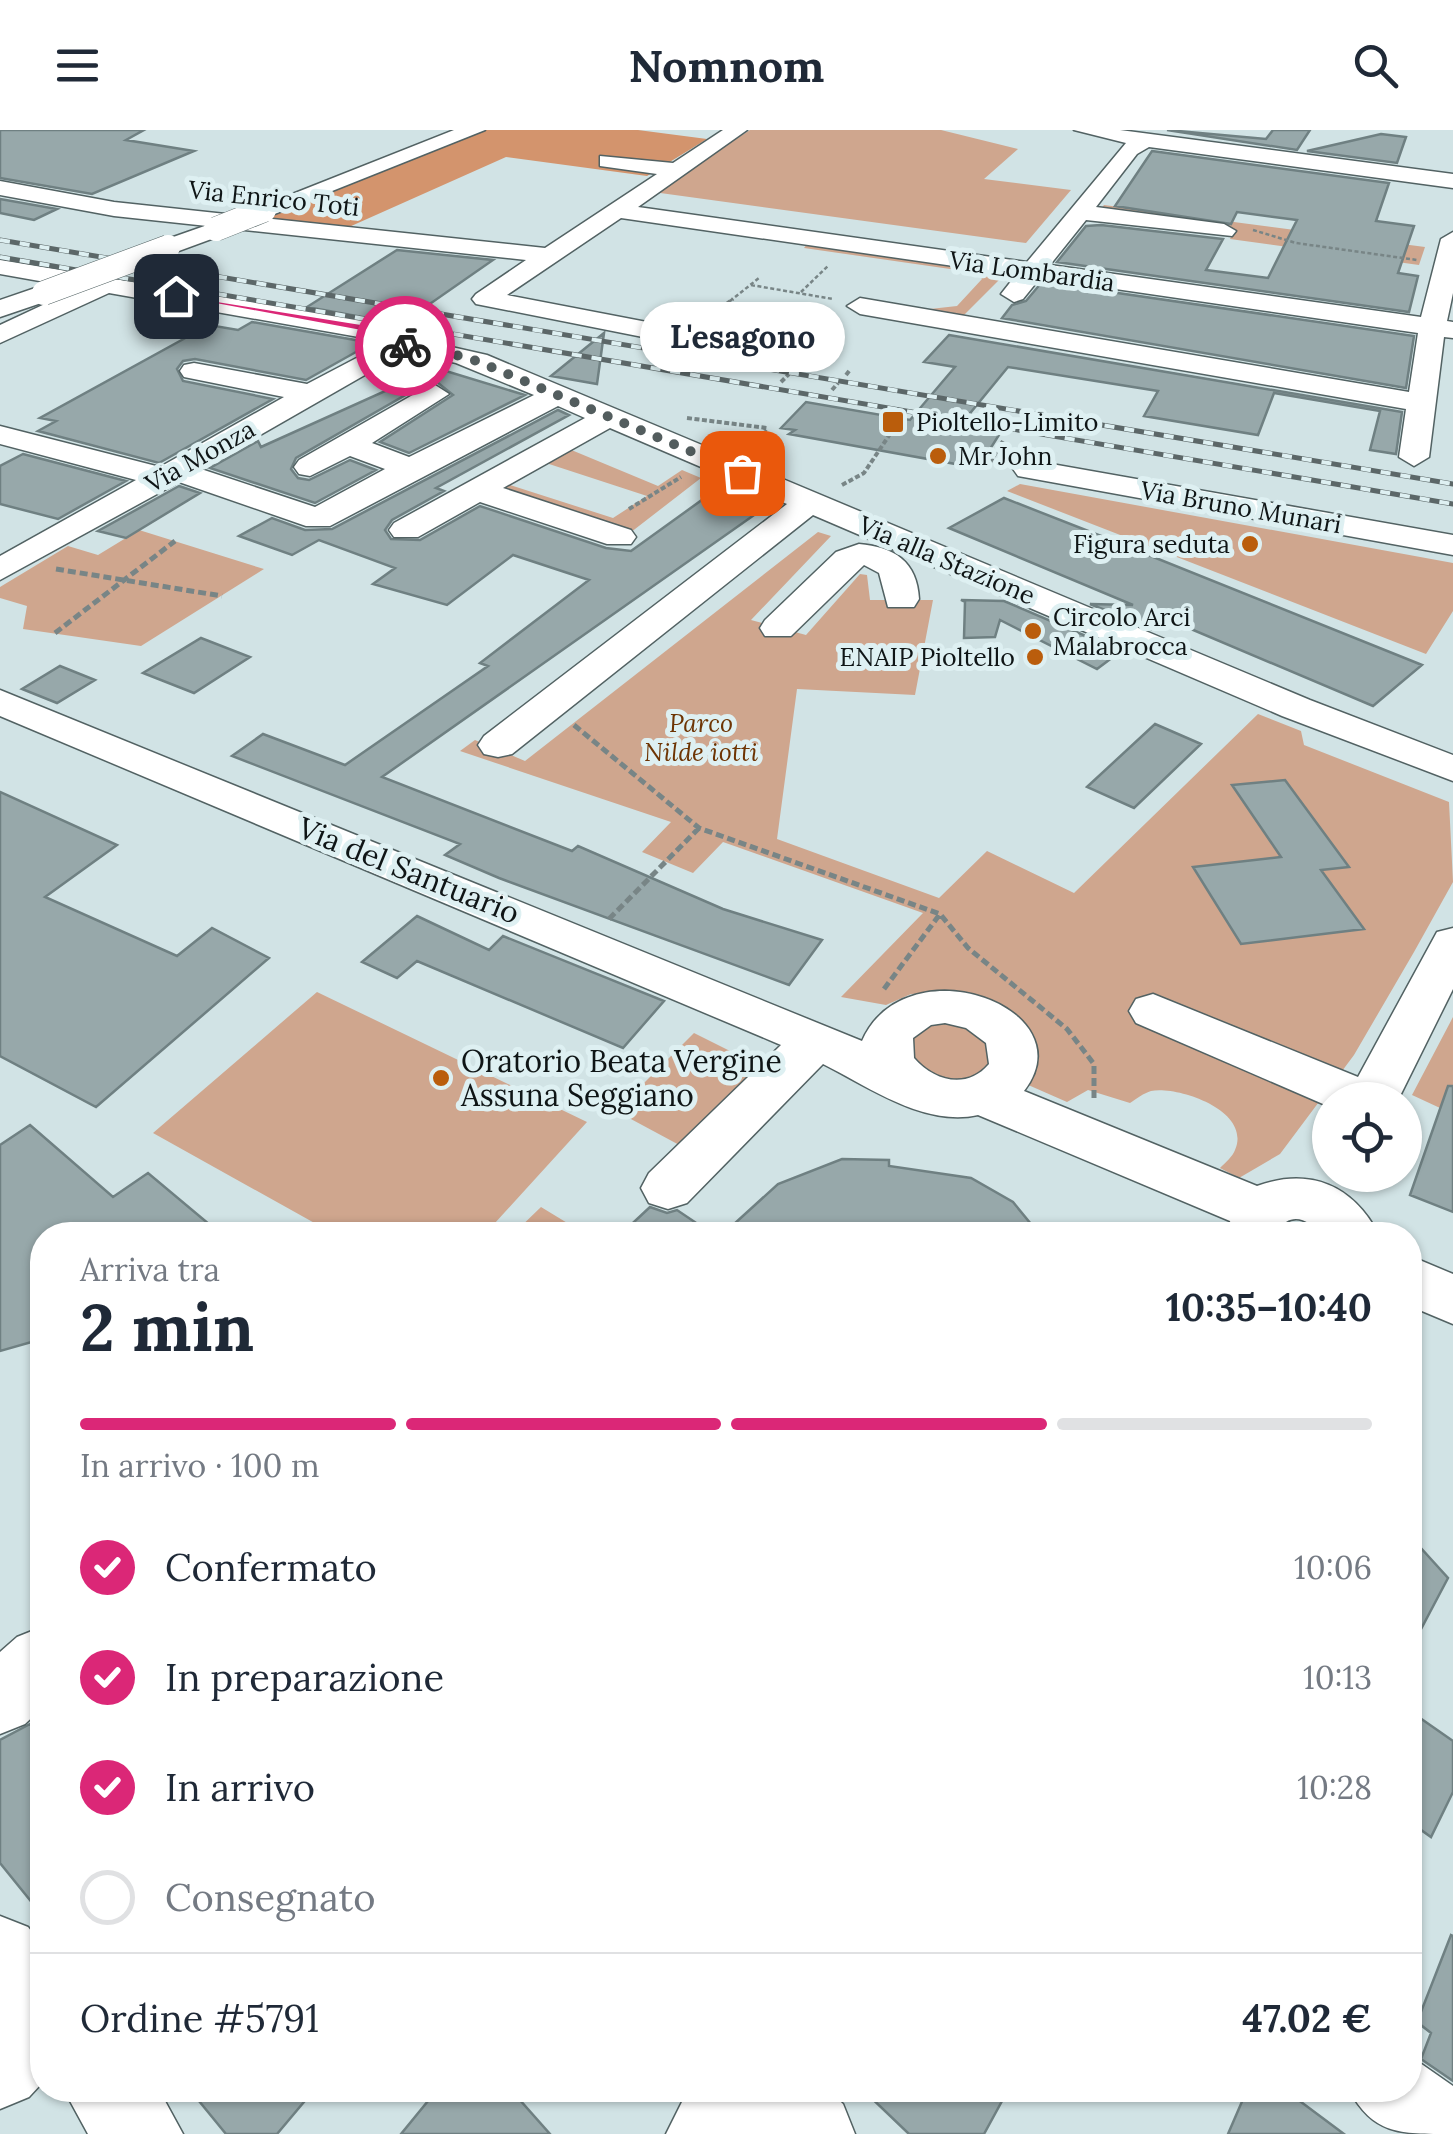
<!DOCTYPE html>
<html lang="it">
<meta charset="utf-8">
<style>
:root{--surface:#fff;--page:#f6f6f7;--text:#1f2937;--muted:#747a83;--line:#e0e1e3;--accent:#db2777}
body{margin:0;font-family:Lora,serif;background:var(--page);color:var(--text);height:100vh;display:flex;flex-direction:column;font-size:38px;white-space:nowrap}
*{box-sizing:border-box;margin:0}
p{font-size:32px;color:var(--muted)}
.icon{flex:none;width:55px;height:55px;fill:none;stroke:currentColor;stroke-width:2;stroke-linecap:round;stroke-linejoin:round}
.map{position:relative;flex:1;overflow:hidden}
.drawer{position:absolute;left:30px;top:1092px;width:1392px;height:880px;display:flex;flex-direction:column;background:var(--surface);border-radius:40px;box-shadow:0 2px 8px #0004}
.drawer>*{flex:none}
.fabs{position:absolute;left:1312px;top:952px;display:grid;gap:20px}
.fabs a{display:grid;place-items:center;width:110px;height:110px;border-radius:50%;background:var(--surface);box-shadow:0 2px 8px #0004;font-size:50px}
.pin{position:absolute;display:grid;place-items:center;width:85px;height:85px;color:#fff;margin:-42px;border-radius:20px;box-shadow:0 5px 15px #0006}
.courier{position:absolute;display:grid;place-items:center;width:100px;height:100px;margin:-50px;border:8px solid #db2777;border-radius:50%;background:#fff;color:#222;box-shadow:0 2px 12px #0007}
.bubble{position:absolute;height:70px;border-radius:35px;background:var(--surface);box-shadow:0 2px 8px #0004;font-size:32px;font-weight:800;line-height:70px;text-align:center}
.head em{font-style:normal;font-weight:800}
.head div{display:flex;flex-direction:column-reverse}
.head{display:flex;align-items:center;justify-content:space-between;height:170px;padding:0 50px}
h1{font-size:65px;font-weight:800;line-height:75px}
.bar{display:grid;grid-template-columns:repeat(4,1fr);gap:15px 10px;align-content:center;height:120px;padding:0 50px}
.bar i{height:12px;border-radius:8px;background:var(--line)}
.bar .active{background:var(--accent)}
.bar p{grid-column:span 4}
.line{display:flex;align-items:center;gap:25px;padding:0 50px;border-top:2px solid var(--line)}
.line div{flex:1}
ol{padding:0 50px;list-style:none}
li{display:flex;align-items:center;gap:30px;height:110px}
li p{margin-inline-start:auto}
li .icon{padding:10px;border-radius:50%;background:var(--accent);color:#fff;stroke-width:4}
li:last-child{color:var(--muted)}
li i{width:55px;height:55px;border:5px solid var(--line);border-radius:50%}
header{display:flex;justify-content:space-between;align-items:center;height:130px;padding:0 50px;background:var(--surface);font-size:45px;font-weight:800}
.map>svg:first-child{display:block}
.green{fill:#cfa68e;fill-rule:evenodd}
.forest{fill:#d3946d}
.building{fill:#97a8aa;stroke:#6f8082;stroke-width:2.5}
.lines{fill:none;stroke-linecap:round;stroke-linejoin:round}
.minor-casing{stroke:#526263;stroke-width:3}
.major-casing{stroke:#526263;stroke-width:3}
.path-far2{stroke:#788586;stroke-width:2.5;stroke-dasharray:4 2.5;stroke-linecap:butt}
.path-far1{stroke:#788586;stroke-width:4;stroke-dasharray:5 2.5;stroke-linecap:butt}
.path{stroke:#788586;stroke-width:5;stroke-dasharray:8 4;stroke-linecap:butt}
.minor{fill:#fff;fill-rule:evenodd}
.major{fill:#fff;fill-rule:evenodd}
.rail-casing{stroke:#5c6768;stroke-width:5}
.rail{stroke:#def0f2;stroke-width:4;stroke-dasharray:10;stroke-linecap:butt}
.major-bridge-casing{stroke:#526263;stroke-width:25;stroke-linecap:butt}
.major-bridge{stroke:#fff;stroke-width:24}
.route{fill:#db2777}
.done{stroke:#535d5e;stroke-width:10;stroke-dasharray:0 18}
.poi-dot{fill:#ba5d0c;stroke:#def0f2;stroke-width:4}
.labels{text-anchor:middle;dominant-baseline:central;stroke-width:10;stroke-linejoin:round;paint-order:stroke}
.far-street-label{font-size:25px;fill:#0f1516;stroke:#def0f2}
.far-poi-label{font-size:25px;fill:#0f1516;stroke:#def0f2;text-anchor:start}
.far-park-label{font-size:25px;font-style:italic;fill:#6d3403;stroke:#def0f2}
.street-label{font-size:30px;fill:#0f1516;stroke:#def0f2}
.poi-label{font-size:30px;fill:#0f1516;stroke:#def0f2;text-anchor:start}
</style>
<header><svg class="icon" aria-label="menu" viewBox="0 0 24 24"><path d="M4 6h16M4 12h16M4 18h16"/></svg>Nomnom<svg class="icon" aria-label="search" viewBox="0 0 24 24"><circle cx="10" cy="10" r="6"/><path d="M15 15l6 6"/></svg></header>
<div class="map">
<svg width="1453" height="2004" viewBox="0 0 1453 2004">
<rect width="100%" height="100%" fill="#d1e3e5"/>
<path class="green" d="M750 0H941L1018 19 984 49 1071 60 1026 113 653 62Z
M1104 75 1425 117 1419 135 1230 109 1234 101 1098 82Z
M807 114 1006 143 963 186 921 180 957 176 982 149 978 143 804 118Z
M569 319 658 356 682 340 701 348 626 406 496 363 510 355 613 388 647 366 546 333Z
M1020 354 1453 433V481L1426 524 1007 361Z
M139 400 264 439 141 516 23 499 27 476 0 468V457L68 416 98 425Z
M818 402 831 406 751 490 806 505 860 444 867 445 870 470H933L915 565 797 559 777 709 939 768 987 721 1074 763 1258 584 1301 601 1304 615 1449 672 1453 752 1414 822 1354 925 1280 1024 1239 1048 1220 1038C1225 1033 1233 1026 1235 1020 1252 981 1179 956 1151 961 1144 963 1136 969 1130 973L1088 960 1067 972 1026 954 952 862 911 864 886 875 841 867 923 783 723 712 693 743 642 722 671 692 460 621 475 610 525 631ZM1285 650 1348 736 1321 740 1363 799 1241 814 1193 737 1281 727 1233 656Z
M317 862 587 992 484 1105H336L153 1003Z
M1453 887V984L1412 965Z
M947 892 961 894 990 915 992 934C963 962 943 951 910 935L912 904 921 897Z
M694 903 760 936 683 1017 616 981Z
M541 1077 587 1105H512Z"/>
<path class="forest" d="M479 0H638L707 9 647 46 506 27 349 97 256 89Z"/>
<path class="building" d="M0 0H144L126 10 194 21 92 64 0 48Z
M1167 0 1266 9 1273 0H1310L1297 20Z
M1381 4 1406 7 1397 33 1307 21Z
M1152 21 1389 53 1376 91 1414 96 1398 143 1418 146 1409 182 1057 132 1086 96 1101 95 1223 109 1206 140 1268 148 1297 90 1237 82 1231 94 1115 76Z
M0 69 57 79 34 90 0 83Z
M397 120 493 130 401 194 307 177Z
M1042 152 1414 206 1406 258 1002 188 1012 175 1026 171Z
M776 174 822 182 789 212 744 206Z
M252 192 372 213 306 250 195 229 183 231 177 239 183 251 273 269 159 333 38 301 56 291 40 288 209 195 238 200Z
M604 203 597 254 551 246Z
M949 205 1402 282 1396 324 1370 320 1380 281 1274 263 1258 305 1144 286 1158 261 1008 237 958 298 999 305 978 338 789 304 795 300 781 298 806 272 910 290 955 237 924 232Z
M436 238 525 265 409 323 380 312 453 265 437 252 423 255 296 328 291 339 298 348 309 350 350 330 376 340 315 373 210 338 258 311 261 317Z
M558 280 569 285 436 358 444 361 392 390 385 400 391 409 420 410 480 376 606 418 631 421 706 367 757 383 382 647 572 721 578 716 723 779 822 810 789 855 499 748 445 725 460 714 232 626 263 604 345 635 488 536 480 533 589 450 513 425 447 475 373 454 395 438 319 410 292 425 239 406 272 388 305 400 332 399Z
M23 324 126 351 58 389 0 374V336Z
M179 356 200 363 126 408 98 401Z
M1004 368 1101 406 1422 535 1373 576 1165 488 1151 499 1090 474 1133 475 949 398Z
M961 470 1004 471 1121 521 1097 539 1000 490 995 507 964 508 965 472Z
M201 508 250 527 194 563 143 543Z
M60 536 95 550 57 573 22 559Z
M1155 594 1201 614 1134 678 1087 657Z
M1285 650 1349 737 1321 740 1364 799 1241 814 1193 737 1281 727 1232 655Z
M0 662 117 715 45 767 177 826 212 798 269 828 96 977 0 926Z
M417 786 489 820 503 806 664 871 623 918 417 831 397 848 362 832Z
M1448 956H1453V1082L1410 1065Z
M30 995 113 1067 148 1043 222 1105H42V1209L0 1221V1015Z
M842 1029 889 1030V1036L971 1048 1013 1072 1040 1105H722L778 1054Z
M650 1077 667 1083 677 1080 714 1105H620Z
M1410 1406 1448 1448 1410 1520Z
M1410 1581 1453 1611V1662L1431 1707 1410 1692Z
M30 1594 42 1609V1785L0 1733V1610Z
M1451 1805 1453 1806V1951L1421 1929 1431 1903 1417 1892Z
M190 1960H314L277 2004H226Z
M437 1960H511L550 2004H401Z
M863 1960H1008L984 2004H909Z
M1247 1960H1285L1344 2004H1228Z"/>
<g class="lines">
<defs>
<path id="minor" d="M723 0H747L638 77 1027 132 1126 13 1074 0H1120L1453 44V58L1149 17 1137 24 1096 77 1224 94 1236 101 1232 106 1086 90 1050 135 1421 187 1441 109 1453 102V163L1447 191 1453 192V208L1444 207 1429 327 1414 336 1399 327 1406 279 860 184 847 176 860 168 1409 262 1418 203 1040 148 1023 169 1014 172 1001 164 1016 145 621 88 507 165 678 198 681 204 668 212 476 174 472 169 476 164 526 130 114 86 0 65V51L114 72 545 118 657 44 600 36V26L673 33Z
M0 130 386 194 407 200 412 208 487 225 1310 570 1453 625V651L1282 586 813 385 512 624 498 627 484 624 478 615 484 606 787 374 610 298 503 358 631 400 636 407 631 414H607L480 372 418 407H394L389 400 394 393 585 288 558 276 330 396H306L179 352 0 450V426L136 350 0 314V296L160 337 284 267 184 247 180 241 184 235 194 233 307 254 387 212 109 163 0 213V195L79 158 0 144ZM417 224 456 233 534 265 409 327 372 313 449 264 435 255 425 258 299 330 294 337 299 344 310 346 350 326 385 339 315 377 201 339 391 230Z
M1029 330 1453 405V425L1018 346 1013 339Z
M859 414C894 417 917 431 919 469L914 477H888L879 443 864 435 791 506H765L760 498 765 490 836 422Z
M0 560 862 911C906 811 1088 878 1024 961L1257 1056C1310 1037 1353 1055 1379 1105H1321C1312 1094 1299 1084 1286 1092L1289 1105H1233L1230 1091 978 985C924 997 869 957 823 934L687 1073 668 1079 649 1073 641 1058 649 1043 781 915 0 586ZM945 893 966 898 986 913 989 934C967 960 934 951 914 928L913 908 931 895Z
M1453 798V859L1398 970H1330V977L1136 893 1129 881 1136 869 1153 864 1358 947 1437 802Z
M1410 1126 1453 1144V1194L1410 1176Z
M42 1497V1578L25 1594 0 1604V1522L17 1507Z
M0 1786 28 1797 42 1815V1953L29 1967 0 1979Z
M1410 1926 1453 1956V2004C1397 2004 1374 2004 1349 1960H1410Z
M64 1960H159L183 2004H88Z
M688 1960H828L843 1974 855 2004H666Z"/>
<path id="major" d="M454 0H485L272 85H256L252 80Z
M216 92 228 99 225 104 168 125 155 117 159 112Z
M44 155 57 163 53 169 0 187V170Z"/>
</defs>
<use href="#minor" class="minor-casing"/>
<use href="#major" class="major-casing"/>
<path class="path-far2" d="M1253 100 1296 113 1417 130
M751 155 833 169
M801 162 828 136
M730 171 759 148"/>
<path class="path-far1" d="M700 207 710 198 711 186 733 169
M846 245 850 240
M781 252 789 244
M832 260 838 253
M687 288 767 298 765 301
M986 339 1003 311
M842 355 864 343 904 283
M629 379 681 347"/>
<path class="path" d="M56 439 222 466
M55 503 175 411
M574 595 699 698 940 784 968 818 1067 899 1094 934V972
M609 789 699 698
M884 859 940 784"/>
<use href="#minor" class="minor"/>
<use href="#major" class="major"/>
<defs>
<path id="rail" d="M0 110 1453 354
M0 127 1453 374"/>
</defs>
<use href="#rail" class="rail-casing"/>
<use href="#rail" class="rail"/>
<defs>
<path id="major-bridge" d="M216 99 264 80
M44 163 168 117"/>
</defs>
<use href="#major-bridge" class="major-bridge-casing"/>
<use href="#major-bridge" class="major-bridge"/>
</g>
<path class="route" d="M173 165 386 199 409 216 402 218 383 204Z"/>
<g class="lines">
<path class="done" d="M405 216H425L477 231 742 343"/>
</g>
<g class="poi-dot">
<rect x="881" y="280" width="24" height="24" rx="5"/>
<circle cx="938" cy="326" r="10"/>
<circle cx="1250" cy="414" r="10"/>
<circle cx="1033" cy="501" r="10"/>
<circle cx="1035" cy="527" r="10"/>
<circle cx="441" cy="948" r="10"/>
</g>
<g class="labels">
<g class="far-street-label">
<text transform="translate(274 68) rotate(6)">Via Enrico Toti</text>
<text transform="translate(1032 141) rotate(8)">Via Lombardia</text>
<text transform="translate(200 326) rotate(-29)">Via Monza</text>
<text transform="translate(1241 377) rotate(10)">Via Bruno Munari</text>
<text transform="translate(947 430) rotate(23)">Via alla Stazione</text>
</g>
<g class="far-poi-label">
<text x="916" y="292">Pioltello-Limito</text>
<text x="958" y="326">Mr John</text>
<text x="1230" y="414" text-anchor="end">Figura seduta</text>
<text x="1053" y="487">Circolo Arci<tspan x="1053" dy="29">Malabrocca</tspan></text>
<text x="1015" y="527" text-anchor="end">ENAIP Pioltello</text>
</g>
<g class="far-park-label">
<text x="701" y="593">Parco<tspan x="701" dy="29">Nilde iotti</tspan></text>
</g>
<g class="street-label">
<text transform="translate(409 740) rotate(22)">Via del Santuario</text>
</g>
<g class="poi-label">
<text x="461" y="931">Oratorio Beata Vergine<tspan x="461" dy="34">Assuna Seggiano</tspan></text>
</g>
</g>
</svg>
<div class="fabs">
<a><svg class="icon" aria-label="locate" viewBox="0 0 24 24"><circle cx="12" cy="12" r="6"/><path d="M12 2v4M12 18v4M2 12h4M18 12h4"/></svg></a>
</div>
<div class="pin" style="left:742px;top:343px;background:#ea580c"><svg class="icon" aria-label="bag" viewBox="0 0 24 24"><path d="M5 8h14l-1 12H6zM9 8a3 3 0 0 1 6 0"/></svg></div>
<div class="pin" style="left:176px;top:166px;background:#1f2937"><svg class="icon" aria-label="home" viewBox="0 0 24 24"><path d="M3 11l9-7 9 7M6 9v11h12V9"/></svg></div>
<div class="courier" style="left:405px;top:216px"><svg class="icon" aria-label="bike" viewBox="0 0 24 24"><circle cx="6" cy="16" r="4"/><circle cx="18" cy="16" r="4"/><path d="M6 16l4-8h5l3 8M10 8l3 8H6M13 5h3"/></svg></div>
<div class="bubble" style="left:640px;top:172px;width:205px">L'esagono</div>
<section class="drawer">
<div class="head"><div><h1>2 min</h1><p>Arriva tra</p></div><em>10:35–10:40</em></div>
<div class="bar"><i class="active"></i><i class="active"></i><i class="active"></i><i></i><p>In arrivo · 100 m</p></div>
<ol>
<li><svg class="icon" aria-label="check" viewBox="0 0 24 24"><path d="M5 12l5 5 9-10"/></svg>Confermato<p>10:06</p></li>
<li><svg class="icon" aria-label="check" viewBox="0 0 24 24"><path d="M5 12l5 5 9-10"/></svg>In preparazione<p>10:13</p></li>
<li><svg class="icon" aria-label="check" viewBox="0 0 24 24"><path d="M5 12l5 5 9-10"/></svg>In arrivo<p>10:28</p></li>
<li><i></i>Consegnato</li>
</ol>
<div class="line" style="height:130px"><div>Ordine #5791</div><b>47.02 €</b></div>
</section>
</div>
